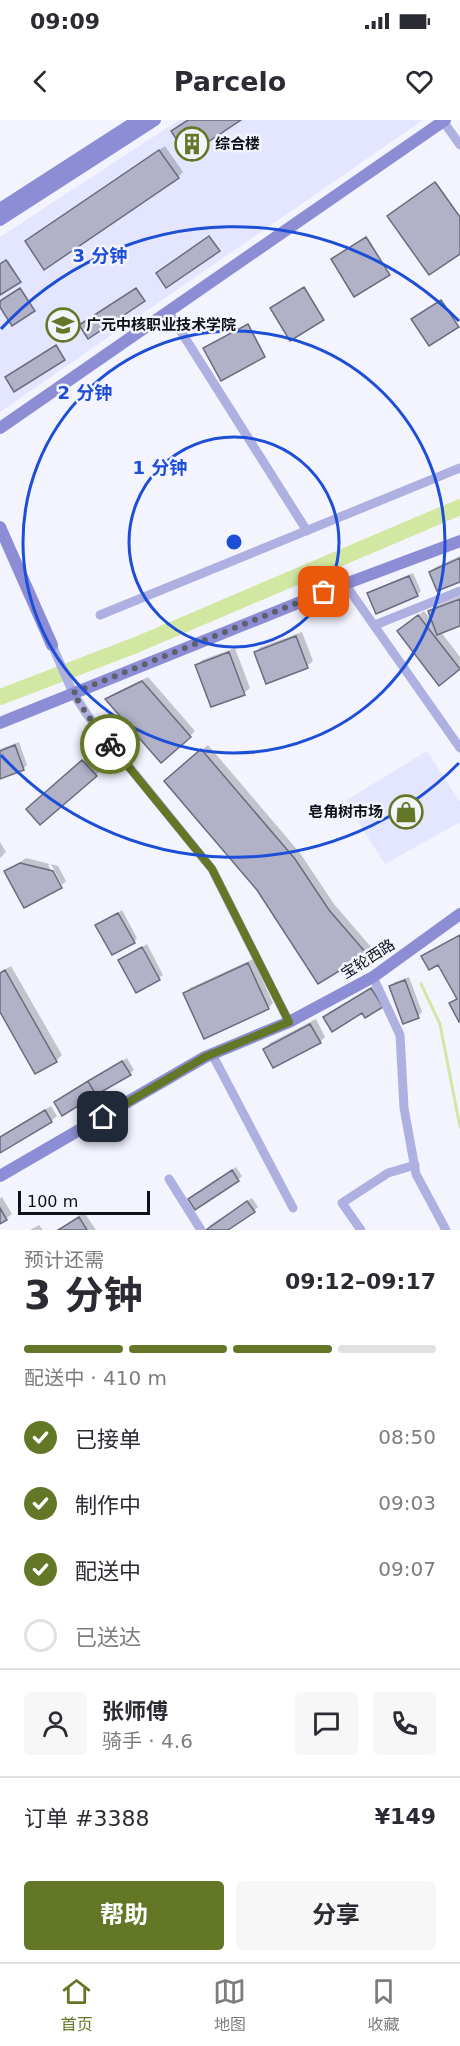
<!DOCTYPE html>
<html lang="zh">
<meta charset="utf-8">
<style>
:root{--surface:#fff;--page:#f7f7f7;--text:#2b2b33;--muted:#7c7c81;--line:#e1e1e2;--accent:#647727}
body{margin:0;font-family:"DejaVu Sans","Noto Sans SC",sans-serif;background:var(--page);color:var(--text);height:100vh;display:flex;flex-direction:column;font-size:22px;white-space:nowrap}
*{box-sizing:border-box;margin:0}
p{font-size:20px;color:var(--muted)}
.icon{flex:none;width:33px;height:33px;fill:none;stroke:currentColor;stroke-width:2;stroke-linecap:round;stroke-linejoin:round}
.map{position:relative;height:1110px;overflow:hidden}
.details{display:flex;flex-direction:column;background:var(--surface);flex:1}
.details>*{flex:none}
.scale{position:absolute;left:18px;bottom:15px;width:132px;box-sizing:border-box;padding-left:6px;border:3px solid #101018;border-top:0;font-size:16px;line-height:21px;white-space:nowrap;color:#101018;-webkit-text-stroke:4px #f3f4fe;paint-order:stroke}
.pin{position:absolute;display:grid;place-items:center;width:51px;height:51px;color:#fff;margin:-26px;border-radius:12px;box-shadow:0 3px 9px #0006}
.courier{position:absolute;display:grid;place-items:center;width:60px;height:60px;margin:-30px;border:4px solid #647727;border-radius:50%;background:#fff;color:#222;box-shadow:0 2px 8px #0007}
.head em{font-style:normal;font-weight:700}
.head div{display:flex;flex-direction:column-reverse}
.head{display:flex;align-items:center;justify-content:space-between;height:102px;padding:0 24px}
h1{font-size:39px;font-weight:700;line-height:45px}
.bar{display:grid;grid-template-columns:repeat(4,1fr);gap:9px 6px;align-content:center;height:72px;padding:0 24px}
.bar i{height:8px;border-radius:4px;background:var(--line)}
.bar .active{background:var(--accent)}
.bar p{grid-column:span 4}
.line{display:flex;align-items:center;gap:15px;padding:0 24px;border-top:2px solid var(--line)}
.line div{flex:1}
.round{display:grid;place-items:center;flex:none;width:63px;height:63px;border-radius:6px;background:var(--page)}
ol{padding:0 24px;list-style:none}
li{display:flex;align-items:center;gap:18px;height:66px}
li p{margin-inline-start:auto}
li .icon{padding:6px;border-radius:50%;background:var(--accent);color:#fff;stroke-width:4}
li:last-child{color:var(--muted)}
li i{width:33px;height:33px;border:3px solid var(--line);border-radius:50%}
.primary-button{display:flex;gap:12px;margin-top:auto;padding:12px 24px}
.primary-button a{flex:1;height:69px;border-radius:6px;background:var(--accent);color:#fff;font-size:24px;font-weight:700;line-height:69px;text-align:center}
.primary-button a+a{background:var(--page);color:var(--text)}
.status{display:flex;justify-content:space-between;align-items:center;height:42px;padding:0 30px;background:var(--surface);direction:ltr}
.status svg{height:16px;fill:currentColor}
header{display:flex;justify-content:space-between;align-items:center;height:78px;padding:0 24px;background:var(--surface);font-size:27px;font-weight:700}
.tab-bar{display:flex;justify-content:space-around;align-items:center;height:84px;border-top:2px solid var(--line);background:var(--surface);font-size:16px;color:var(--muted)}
.tab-bar a{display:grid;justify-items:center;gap:3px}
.tab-bar .active{color:var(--accent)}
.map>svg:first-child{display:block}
.built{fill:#e4e6ff}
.shadow{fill:#0003}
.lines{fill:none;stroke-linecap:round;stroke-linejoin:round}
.stream{stroke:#d2e7a1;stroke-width:3}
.river{stroke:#d2e7a1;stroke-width:16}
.building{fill:#b1b2c8;stroke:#6a6b7f;stroke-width:1.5}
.street{stroke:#aeb0e1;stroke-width:9}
.secondary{stroke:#8c8dd5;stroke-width:12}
.done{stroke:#5f6068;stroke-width:6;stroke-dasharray:0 10.8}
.route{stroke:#647727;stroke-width:8}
.ring{fill:none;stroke:#1d4ed8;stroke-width:3}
.labels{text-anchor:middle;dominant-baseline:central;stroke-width:5;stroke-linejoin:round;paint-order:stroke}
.poi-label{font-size:15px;font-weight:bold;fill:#101018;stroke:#f3f4fe;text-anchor:start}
.street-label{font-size:15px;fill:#101018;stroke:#f3f4fe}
.centre{fill:#1d4ed8;stroke:#f3f4fe;stroke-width:3}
.ring-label{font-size:18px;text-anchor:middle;font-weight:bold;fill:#1d4ed8;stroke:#f3f4fe;stroke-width:5;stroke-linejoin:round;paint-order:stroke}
</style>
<div class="status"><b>09:09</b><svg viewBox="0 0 49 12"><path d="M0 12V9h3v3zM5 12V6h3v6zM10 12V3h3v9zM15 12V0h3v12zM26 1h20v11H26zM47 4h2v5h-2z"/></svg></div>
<header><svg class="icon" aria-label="back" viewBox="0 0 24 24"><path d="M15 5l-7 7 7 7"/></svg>Parcelo<svg class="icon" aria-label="heart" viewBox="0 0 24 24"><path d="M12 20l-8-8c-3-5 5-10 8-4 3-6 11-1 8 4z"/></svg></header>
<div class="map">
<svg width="460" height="1110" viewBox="0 0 460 1110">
<rect width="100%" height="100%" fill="#f3f4fe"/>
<path class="built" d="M179 0H423L0 292V117Z
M427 631 460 682V702L385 744 345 681Z"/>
<path class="shadow" d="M165 26 183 52 178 57 32 116Z
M437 63 460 96V132L389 96Z
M368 118 389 153 354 175 333 139Z
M8 140 20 160 0 174V145Z
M442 180 458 205 430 224 413 199Z
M249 204 265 235 221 259 205 228Z
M460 436V460L430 452 436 447Z
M413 453 421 471 417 475 369 474 373 470Z
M460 476V504L441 512 460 537V548L439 564 404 506 424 491 433 502 430 491 435 486Z
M302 512 313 541 307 546 255 532 261 527Z
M235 528 250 568 244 573 212 585 197 546 202 540Z
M148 557 195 611 190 616 108 579 113 574Z
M19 622 27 645 23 649 0 658V629Z
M208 625 300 733 334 784 371 827 366 832 318 862 258 769 171 656Z
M88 636 101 650 96 655 33 684Z
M0 722 6 732 0 738Z
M26 738 50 744 48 745 60 767 6 752Z
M51 744 58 746 66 761 62 765Z
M122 790 137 818 134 822 97 806Z
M460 814V900L451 884 457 878 439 843 423 836 429 831Z
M147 824 163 855 137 871 120 841Z
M253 839 273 883 268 888 185 873 190 868Z
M11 846 62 935 56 941 36 952 0 889V852Z
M409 857 422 892 418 896 404 902 391 866 395 862Z
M377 864 388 881 363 891 325 897 330 892Z
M316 899 325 917 320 922 265 929 270 923Z
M127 938 134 950 130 953 55 982Z
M51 986 57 996 51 1001 0 1032V1016Z
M236 1047 242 1056 238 1060 190 1079Z
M2 1077 12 1094 0 1103V1078Z
M252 1078 258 1087 254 1091 225 1110H207L210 1105Z
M84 1092 96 1110H58Z
M39 1105 43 1110H30Z"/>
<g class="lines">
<path class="stream" d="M421 864 440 904 460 1007"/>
<path class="river" d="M0 577 136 525 460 387"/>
</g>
<path class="building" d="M188 0H241L187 36 171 11Z
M159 30 179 58 44 150 25 121Z
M435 62 460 97V134L429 155 387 96Z
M209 116 220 131 166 168 156 153Z
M366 117 390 155 354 177 331 139Z
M6 140 21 162 0 175V144Z
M304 167 324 200 290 221 270 188Z
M20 168 35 191 12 206 0 187V181Z
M136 168 145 181 88 219 79 205Z
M441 180 459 207 429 226 411 199Z
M248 204 265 237 221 261 203 228Z
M56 225 65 240 14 272 5 257Z
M460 438V462L437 471 429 452Z
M409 456 418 476 376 494 367 473Z
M460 479V506L437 515 428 491Z
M418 495 460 549 439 566 397 511Z
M296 516 308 548 266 564 254 532Z
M229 532 245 575 211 587 195 545Z
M142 561 191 617 161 643 105 579Z
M15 625 24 650 0 659V631Z
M201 629 295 739 329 790 367 834 318 864 257 770 164 661Z
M82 640 97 656 40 705 26 689Z
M20 743 53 751 62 768 24 788 4 751Z
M118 793 135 823 112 835 95 805Z
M460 815V902H459L449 883 457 879 438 845 429 850 421 836Z
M142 827 160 860 136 873 118 840Z
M248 843 269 889 204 919 183 873Z
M5 850 57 942 35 954 0 892V853Z
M405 860 419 898 403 904 389 866Z
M371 868 383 887 365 898 362 893 332 912 323 897Z
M310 904 321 923 273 948 263 929Z
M122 941 131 955 96 975 88 961Z
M88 961 96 975 62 996 54 982Z
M45 990 52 1002 0 1033V1017Z
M232 1050 239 1061 195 1090 188 1079Z
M247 1081 255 1092 228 1110H206Z
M0 1088 7 1100 0 1104Z
M79 1097 87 1110H58Z"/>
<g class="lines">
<path class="street" d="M443 1 460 25
M168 191 307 411
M345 464 460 628
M100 495 460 348
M375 505 460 471
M52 525 73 573 88 596 212 749 289 902
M373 857 400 915 404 988 416 1054 446 1110
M212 934 293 1088
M169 1059 201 1110
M361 1110 342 1083 388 1053 415 1045"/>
<path class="secondary" d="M0 89 138 0
M0 100 155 0
M0 308 445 0
M0 407 52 525
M0 603 345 464 460 421
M0 1056 205 937 289 902 373 857 460 794"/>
</g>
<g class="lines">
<path class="done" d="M110 624 88 596 73 573 324 472"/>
<path class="route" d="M103 997 205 937 289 902 212 749 110 624"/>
</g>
<g class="ring">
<circle cx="234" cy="422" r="105"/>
<circle cx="234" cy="422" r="211"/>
<path d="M459 643A316 316 0 0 1 1 635M1 209A316 316 0 0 1 459 201"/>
</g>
<defs>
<symbol id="building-ring" viewBox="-11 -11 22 22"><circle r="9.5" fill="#f3f4fe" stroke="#647727" stroke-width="1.5"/><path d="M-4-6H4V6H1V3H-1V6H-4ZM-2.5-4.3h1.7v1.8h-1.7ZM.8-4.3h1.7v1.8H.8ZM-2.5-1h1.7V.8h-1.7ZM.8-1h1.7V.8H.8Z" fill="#647727"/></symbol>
<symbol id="university-ring" viewBox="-11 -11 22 22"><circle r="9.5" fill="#f3f4fe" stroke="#647727" stroke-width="1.5"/><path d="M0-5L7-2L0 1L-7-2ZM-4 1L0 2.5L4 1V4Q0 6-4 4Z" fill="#647727"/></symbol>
<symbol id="shop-ring" viewBox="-11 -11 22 22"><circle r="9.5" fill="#f3f4fe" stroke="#647727" stroke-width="1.5"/><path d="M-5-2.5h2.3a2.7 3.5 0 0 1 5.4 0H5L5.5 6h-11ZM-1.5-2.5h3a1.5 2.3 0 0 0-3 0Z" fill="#647727"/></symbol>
</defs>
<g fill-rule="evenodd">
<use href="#building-ring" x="173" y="5" width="38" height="38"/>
<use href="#university-ring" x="44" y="186" width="38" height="38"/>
<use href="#shop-ring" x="387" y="673" width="38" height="38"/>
</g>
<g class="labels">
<g class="poi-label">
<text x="215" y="24">综合楼</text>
<text x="86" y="205">广元中核职业技术学院</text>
<text x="383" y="692" text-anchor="end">皂角树市场</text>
</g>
<g class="street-label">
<text transform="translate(368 839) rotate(-32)">宝轮西路</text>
</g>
</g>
<circle cx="234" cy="422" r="9" class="centre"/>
<g class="ring-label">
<text x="100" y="142">3 分钟</text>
<text x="85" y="279">2 分钟</text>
<text x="160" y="354">1 分钟</text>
</g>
</svg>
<div class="scale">100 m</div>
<div class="pin" style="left:324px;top:472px;background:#ea580c"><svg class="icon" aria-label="bag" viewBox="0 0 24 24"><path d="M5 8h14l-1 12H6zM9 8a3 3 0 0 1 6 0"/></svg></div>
<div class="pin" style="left:103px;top:997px;background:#1f2937"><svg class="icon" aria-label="home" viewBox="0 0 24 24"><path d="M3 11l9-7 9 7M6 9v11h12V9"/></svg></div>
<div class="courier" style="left:110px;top:624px"><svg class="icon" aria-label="bike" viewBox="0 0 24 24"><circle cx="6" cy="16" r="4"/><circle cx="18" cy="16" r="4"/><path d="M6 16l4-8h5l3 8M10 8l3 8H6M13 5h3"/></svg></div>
</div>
<section class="details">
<div class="head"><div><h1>3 分钟</h1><p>预计还需</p></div><em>09:12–09:17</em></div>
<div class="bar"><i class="active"></i><i class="active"></i><i class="active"></i><i></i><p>配送中 · 410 m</p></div>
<ol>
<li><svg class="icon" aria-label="check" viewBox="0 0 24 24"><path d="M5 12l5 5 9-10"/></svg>已接单<p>08:50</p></li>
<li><svg class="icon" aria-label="check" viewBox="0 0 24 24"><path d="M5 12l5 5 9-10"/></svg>制作中<p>09:03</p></li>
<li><svg class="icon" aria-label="check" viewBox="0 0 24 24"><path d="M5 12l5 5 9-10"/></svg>配送中<p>09:07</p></li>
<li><i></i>已送达</li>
</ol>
<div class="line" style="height:108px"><a class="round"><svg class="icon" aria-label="person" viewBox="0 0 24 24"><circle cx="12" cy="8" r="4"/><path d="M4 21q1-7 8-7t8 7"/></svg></a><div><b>张师傅</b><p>骑手 · 4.6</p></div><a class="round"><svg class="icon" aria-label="chat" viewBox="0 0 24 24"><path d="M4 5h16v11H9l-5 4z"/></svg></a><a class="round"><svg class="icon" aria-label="phone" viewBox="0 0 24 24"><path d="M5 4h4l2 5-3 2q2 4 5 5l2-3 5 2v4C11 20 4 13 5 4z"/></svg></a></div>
<div class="line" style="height:78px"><div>订单 #3388</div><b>¥149</b></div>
<div class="primary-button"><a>帮助</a><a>分享</a></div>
</section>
<nav class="tab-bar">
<a class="active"><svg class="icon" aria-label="home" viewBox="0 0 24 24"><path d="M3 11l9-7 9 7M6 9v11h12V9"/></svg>首页</a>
<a><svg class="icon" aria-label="map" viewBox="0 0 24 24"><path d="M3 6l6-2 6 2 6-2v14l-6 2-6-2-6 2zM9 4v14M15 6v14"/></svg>地图</a>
<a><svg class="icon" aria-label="saved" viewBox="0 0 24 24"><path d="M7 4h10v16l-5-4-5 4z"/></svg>收藏</a>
</nav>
